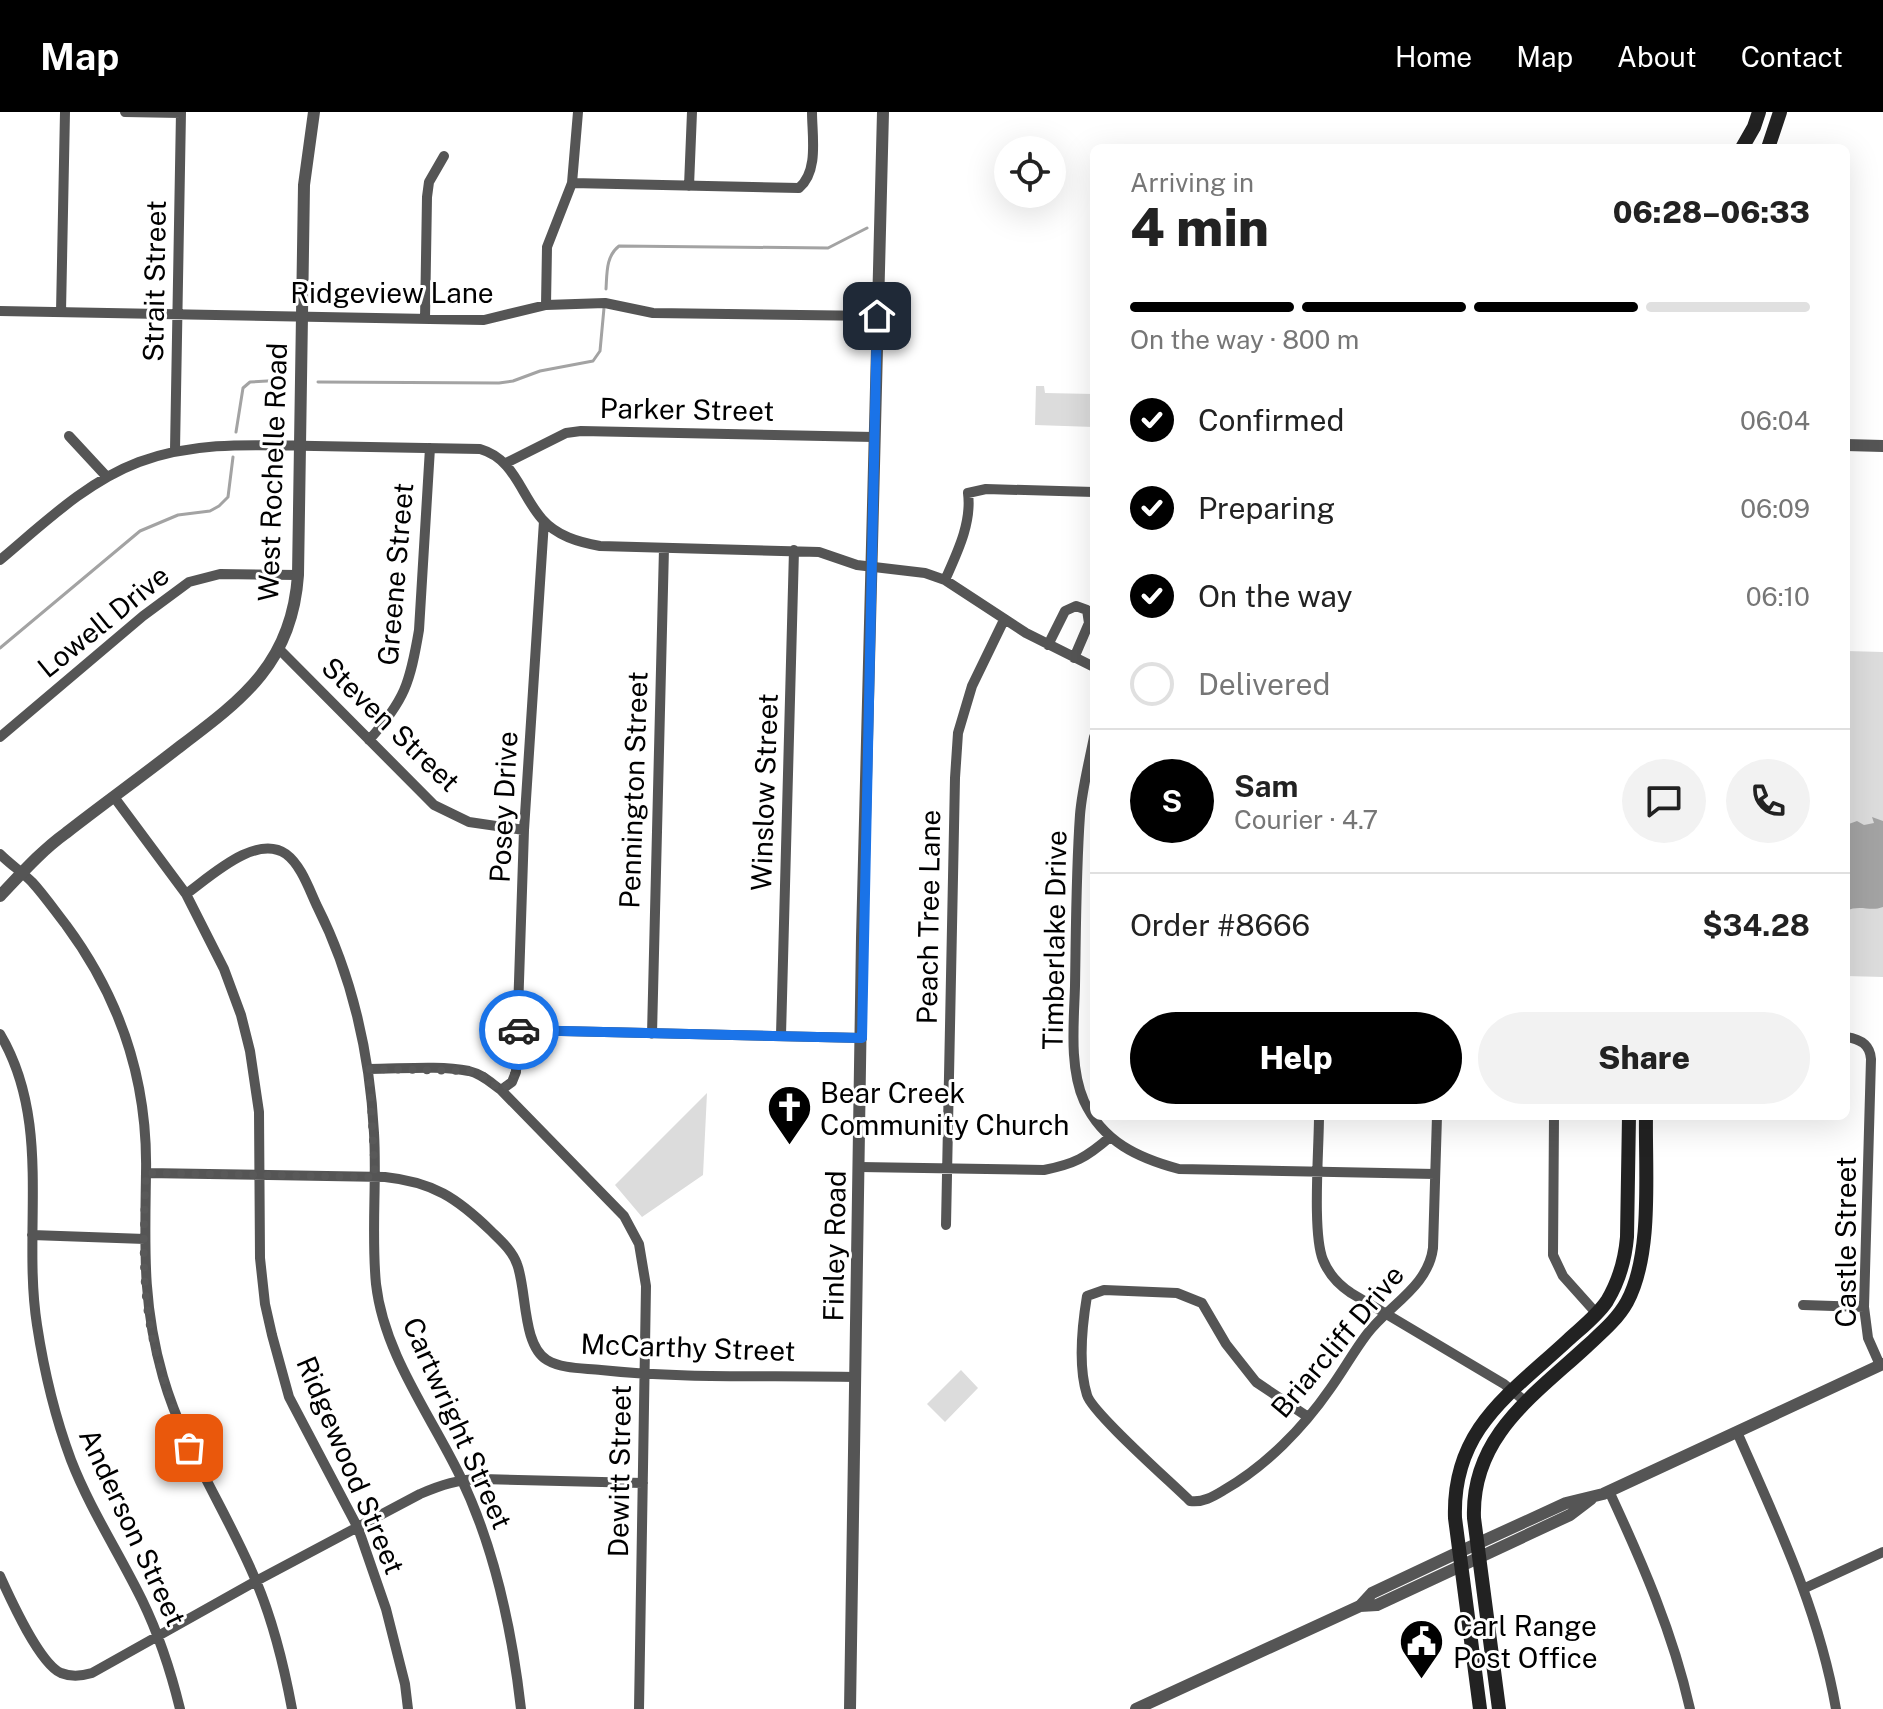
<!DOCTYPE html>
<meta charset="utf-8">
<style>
:root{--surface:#fff;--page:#f2f2f2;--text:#222;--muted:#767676;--line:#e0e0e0;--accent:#000}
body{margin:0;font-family:"Public Sans",sans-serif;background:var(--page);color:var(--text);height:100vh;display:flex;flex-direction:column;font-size:30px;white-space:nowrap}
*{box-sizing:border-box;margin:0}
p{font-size:26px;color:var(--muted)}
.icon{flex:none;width:44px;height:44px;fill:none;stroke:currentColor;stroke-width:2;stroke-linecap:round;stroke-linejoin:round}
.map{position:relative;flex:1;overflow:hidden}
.drawer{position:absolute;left:1090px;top:32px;width:760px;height:976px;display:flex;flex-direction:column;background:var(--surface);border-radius:12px;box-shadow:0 8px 32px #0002}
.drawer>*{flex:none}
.buttons{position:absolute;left:994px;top:24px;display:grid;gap:16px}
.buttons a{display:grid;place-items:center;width:72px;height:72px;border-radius:50%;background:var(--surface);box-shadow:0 8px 32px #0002;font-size:40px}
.pin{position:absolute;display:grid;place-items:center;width:68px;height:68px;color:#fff;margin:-34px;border-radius:16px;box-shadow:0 4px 12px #0006}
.courier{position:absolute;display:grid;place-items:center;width:80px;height:80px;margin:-40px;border:6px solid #1a73e8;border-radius:50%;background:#fff;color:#222;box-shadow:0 2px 10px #0007}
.headline em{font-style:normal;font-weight:800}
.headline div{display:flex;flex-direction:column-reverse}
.headline{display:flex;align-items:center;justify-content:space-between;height:136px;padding:0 40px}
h1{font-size:52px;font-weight:800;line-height:60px}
.bar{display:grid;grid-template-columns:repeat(4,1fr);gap:12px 8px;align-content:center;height:96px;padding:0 40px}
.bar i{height:10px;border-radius:6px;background:var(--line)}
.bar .selected{background:var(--accent)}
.bar p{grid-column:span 4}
.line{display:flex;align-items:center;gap:20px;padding:0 40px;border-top:2px solid var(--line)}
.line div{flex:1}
.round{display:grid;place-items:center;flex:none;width:84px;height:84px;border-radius:42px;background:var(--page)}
ol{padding:0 40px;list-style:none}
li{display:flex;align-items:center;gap:24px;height:88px}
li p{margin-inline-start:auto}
li .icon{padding:8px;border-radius:50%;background:var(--accent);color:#fff;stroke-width:4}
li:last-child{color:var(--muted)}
li i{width:44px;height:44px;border:4px solid var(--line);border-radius:50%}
.cta{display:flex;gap:16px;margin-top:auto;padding:16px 40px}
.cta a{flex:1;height:92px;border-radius:48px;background:var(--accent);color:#fff;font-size:32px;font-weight:800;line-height:92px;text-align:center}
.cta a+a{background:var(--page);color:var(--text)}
header{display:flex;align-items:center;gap:48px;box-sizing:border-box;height:112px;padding:0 40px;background:var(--accent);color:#fff}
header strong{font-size:38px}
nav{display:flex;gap:44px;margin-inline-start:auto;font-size:28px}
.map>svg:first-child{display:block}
.green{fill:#dcdcdc}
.water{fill:#a3a3a3}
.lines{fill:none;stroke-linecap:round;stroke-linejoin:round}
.stream{stroke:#a3a3a3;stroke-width:3}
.minor{stroke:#555;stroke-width:10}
.tertiary{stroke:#555;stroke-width:12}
.secondary{stroke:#222;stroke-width:14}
.done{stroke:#595959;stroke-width:8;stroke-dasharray:0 14.4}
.route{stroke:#1a73e8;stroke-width:10}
.labels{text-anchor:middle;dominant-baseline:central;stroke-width:6;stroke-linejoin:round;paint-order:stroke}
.street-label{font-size:28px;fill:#000;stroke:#fff}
.poi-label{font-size:28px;fill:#000;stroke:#fff;text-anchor:start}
</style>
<header>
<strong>Map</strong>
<nav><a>Home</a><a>Map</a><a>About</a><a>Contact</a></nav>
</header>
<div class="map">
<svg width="1883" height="1597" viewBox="0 0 1883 1597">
<rect width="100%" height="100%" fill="#fff"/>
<path class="green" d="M1036 274H1044L1045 281 1094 282V315L1035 313Z
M1846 539 1883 540V865L1846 864Z
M707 981 703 1063 642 1105 615 1073Z
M961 1258 978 1276 945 1310 927 1292Z"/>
<path class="water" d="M1872 705 1883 709V795C1870 800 1860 792 1846 799V713L1857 709 1864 713 1874 711Z"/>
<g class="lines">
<path class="stream" d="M606 177C607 161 606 144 619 134L828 136 867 116
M318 270 499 271 513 269 540 259 593 249 600 239 604 196
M236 320 243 276 250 270 285 268
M0 536 140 419 178 403 210 399 219 394 228 385 233 345"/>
<path class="minor" d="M125 0 181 1
M572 71 799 76C819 59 812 24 812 0
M689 74 692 0
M546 193 547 135 572 71 578 0
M0 199 484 208 546 193 605 191 653 201 877 204
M61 200 65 0
M425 207 427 85 429 70 444 44
M69 324 107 365
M175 338 181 0
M506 351 566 321 581 319 874 325
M0 448C43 412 86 370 139 350 196 329 255 333 315 334 370 335 425 336 480 337 515 347 520 382 542 407 557 424 578 430 600 434L819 440 857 453 925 461 945 468 1026 521 1094 555
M945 468C957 441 972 411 968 381L986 377 1094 380
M1048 533 1065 499 1076 494 1087 498 1089 511 1074 546
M279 537 434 693 469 710 524 718
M0 625 143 504 189 470 220 462 298 463
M1094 625C1089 651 1082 677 1080 703 1076 760 1076 817 1075 874 1074 910 1069 955 1084 989 1103 1030 1138 1046 1179 1057L1435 1062
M369 628C405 588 410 571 419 518L430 336
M114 685 186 782 224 857 241 903 250 939 259 1000 260 1146 265 1192 272 1223 289 1285 358 1416 386 1497 405 1572 408 1597
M0 742C10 752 22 760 32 770 44 783 55 799 66 813 120 886 148 969 146 1061 145 1135 142 1192 163 1265 184 1338 227 1399 256 1469 273 1509 284 1554 292 1597
M186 782C210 765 256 721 286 742 301 753 309 777 317 794 352 863 370 943 374 1021 377 1071 371 1121 376 1172 384 1242 430 1302 460 1364 495 1436 512 1518 521 1597
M518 918 862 926
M0 922C53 1011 22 1117 37 1213 44 1259 55 1305 71 1348 90 1397 119 1441 142 1488 159 1523 171 1560 180 1597
M652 922 664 436
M781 923 794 438
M1846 925C1860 927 1870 932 1871 947L1864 1195 1868 1226 1880 1253
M369 957C401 957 438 953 469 959 482 962 491 971 501 978L624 1104 639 1132 646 1174 639 1597
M501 978 512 970 516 960 524 718 544 409
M1319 1004C1319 1037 1312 1121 1323 1148 1329 1163 1339 1173 1351 1181L1504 1272 1526 1290
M1554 1004 1553 1143 1563 1164 1597 1202
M860 1055 1044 1058C1074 1052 1086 1046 1110 1025
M146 1061 385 1065C433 1070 457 1086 491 1119 500 1128 512 1138 517 1152 527 1178 522 1233 547 1248 562 1257 583 1256 601 1258 685 1267 771 1263 856 1265
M946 1113 955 666 958 621 972 574 1004 508
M32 1123 145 1127
M1803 1193 1864 1195
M1308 1305 1256 1270 1226 1232 1202 1191 1177 1181 1104 1178 1087 1184C1082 1214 1078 1254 1087 1283 1092 1301 1172 1371 1190 1389 1203 1391 1214 1384 1224 1378 1266 1354 1303 1316 1330 1277 1343 1259 1354 1239 1367 1222 1389 1193 1428 1175 1433 1136L1437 1004
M1737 1320C1777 1411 1819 1498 1836 1597
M1609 1379C1642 1450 1673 1521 1690 1597
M0 1464C10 1486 39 1551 61 1561 71 1565 82 1564 92 1561L256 1469 420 1382C441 1373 459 1367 482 1367L643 1371
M1805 1476 1883 1440"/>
<path class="tertiary" d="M1846 333 1883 334
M0 784C21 762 41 739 66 721 103 692 141 665 178 636 243 587 292 551 298 463L304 73 314 0
M1360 1494 1377 1493 1570 1403 1591 1387
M850 1597 862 826 883 0
M1136 1597 1360 1494 1372 1481 1459 1440 1566 1391 1603 1382 1883 1252"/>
<path class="secondary" d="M1742 36 1754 15 1759 0
M1768 36 1780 0
M1480 1597 1455 1406C1452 1317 1510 1282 1568 1228 1581 1216 1597 1204 1607 1189 1619 1169 1625 1148 1627 1125L1629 1004
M1499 1597 1474 1406C1471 1325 1533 1284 1586 1235 1601 1221 1617 1208 1627 1190 1653 1142 1645 1059 1646 1004"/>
</g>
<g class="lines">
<path class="done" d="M189 1336C172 1295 156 1251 149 1208 141 1160 144 1109 146 1061L375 1065 369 957 470 959 483 964 501 978C523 962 515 942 519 918"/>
<path class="route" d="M519 918 862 926 877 204"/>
</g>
<defs>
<symbol id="church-pin" viewBox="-11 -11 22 30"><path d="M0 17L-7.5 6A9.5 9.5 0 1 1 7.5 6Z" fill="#000" stroke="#fff"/><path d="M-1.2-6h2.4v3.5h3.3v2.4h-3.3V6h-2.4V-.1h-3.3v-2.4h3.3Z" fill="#fff"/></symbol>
<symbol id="civic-pin" viewBox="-11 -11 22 30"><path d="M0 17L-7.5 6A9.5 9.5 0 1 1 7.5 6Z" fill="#000" stroke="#fff"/><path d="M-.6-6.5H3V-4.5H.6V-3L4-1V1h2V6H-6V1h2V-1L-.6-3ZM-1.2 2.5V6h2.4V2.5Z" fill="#fff"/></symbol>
</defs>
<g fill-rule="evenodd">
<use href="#church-pin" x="764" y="970" width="51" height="69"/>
<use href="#civic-pin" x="1396" y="1504" width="51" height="69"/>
</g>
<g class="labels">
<g class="street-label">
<text transform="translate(154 169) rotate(-89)">Strait Street</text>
<text x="392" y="180">Ridgeview Lane</text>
<text transform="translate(687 297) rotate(1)">Parker Street</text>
<text transform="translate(272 360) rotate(-88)">West Rochelle Road</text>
<text transform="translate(395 462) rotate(-85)">Greene Street</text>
<text transform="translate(103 509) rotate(-39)">Lowell Drive</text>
<text transform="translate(391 612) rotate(44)">Steven Street</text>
<text transform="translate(633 678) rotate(-88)">Pennington Street</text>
<text transform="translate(764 680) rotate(-88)">Winslow Street</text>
<text transform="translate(503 695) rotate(-87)">Posey Drive</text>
<text transform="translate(928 805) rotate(-89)">Peach Tree Lane</text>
<text transform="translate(1054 828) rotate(-89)">Timberlake Drive</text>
<text transform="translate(1845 1130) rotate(-90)">Castle Street</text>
<text transform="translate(834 1134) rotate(-89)">Finley Road</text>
<text transform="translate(1337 1229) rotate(-50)">Briarcliff Drive</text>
<text transform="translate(688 1235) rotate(2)">McCarthy Street</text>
<text transform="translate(458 1311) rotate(66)">Cartwright Street</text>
<text transform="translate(351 1353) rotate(67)">Ridgewood Street</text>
<text transform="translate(619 1359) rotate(-89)">Dewitt Street</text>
<text transform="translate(133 1415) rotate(65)">Anderson Street</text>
</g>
<g class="poi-label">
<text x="820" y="980">Bear Creek<tspan x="820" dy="32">Community Church</tspan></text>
<text x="1453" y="1513">Carl Range<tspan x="1453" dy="32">Post Office</tspan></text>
</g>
</g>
</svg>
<div class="buttons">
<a><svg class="icon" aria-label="locate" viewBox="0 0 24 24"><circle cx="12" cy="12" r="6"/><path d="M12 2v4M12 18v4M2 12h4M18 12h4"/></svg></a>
</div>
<div class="pin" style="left:189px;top:1336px;background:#ea580c"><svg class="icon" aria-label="bag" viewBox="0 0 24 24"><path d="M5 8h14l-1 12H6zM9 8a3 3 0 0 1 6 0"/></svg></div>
<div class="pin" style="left:877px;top:204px;background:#1f2937"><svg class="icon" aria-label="home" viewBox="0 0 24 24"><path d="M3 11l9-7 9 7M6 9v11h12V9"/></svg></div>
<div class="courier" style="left:519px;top:918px"><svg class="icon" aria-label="car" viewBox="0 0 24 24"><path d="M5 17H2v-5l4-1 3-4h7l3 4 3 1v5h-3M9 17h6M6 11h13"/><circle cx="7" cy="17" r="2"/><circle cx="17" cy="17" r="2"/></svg></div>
<section class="drawer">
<div class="headline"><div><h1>4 min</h1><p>Arriving in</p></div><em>06:28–06:33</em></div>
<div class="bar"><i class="selected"></i><i class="selected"></i><i class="selected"></i><i></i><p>On the way · 800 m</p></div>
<ol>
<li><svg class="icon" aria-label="check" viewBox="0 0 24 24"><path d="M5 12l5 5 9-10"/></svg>Confirmed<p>06:04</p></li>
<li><svg class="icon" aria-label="check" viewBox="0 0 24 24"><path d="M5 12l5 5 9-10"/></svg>Preparing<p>06:09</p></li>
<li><svg class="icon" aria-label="check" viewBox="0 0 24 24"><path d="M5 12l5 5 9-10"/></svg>On the way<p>06:10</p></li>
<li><i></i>Delivered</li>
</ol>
<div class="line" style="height:144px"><b class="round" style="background:var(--accent);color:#fff">S</b><div><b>Sam</b><p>Courier · 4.7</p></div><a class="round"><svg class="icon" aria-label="chat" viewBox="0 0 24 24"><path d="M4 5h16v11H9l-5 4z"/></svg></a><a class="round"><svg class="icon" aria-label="phone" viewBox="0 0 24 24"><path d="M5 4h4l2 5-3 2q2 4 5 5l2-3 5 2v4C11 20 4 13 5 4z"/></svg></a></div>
<div class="line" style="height:104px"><div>Order #8666</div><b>$34.28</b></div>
<div class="cta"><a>Help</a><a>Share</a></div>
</section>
</div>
